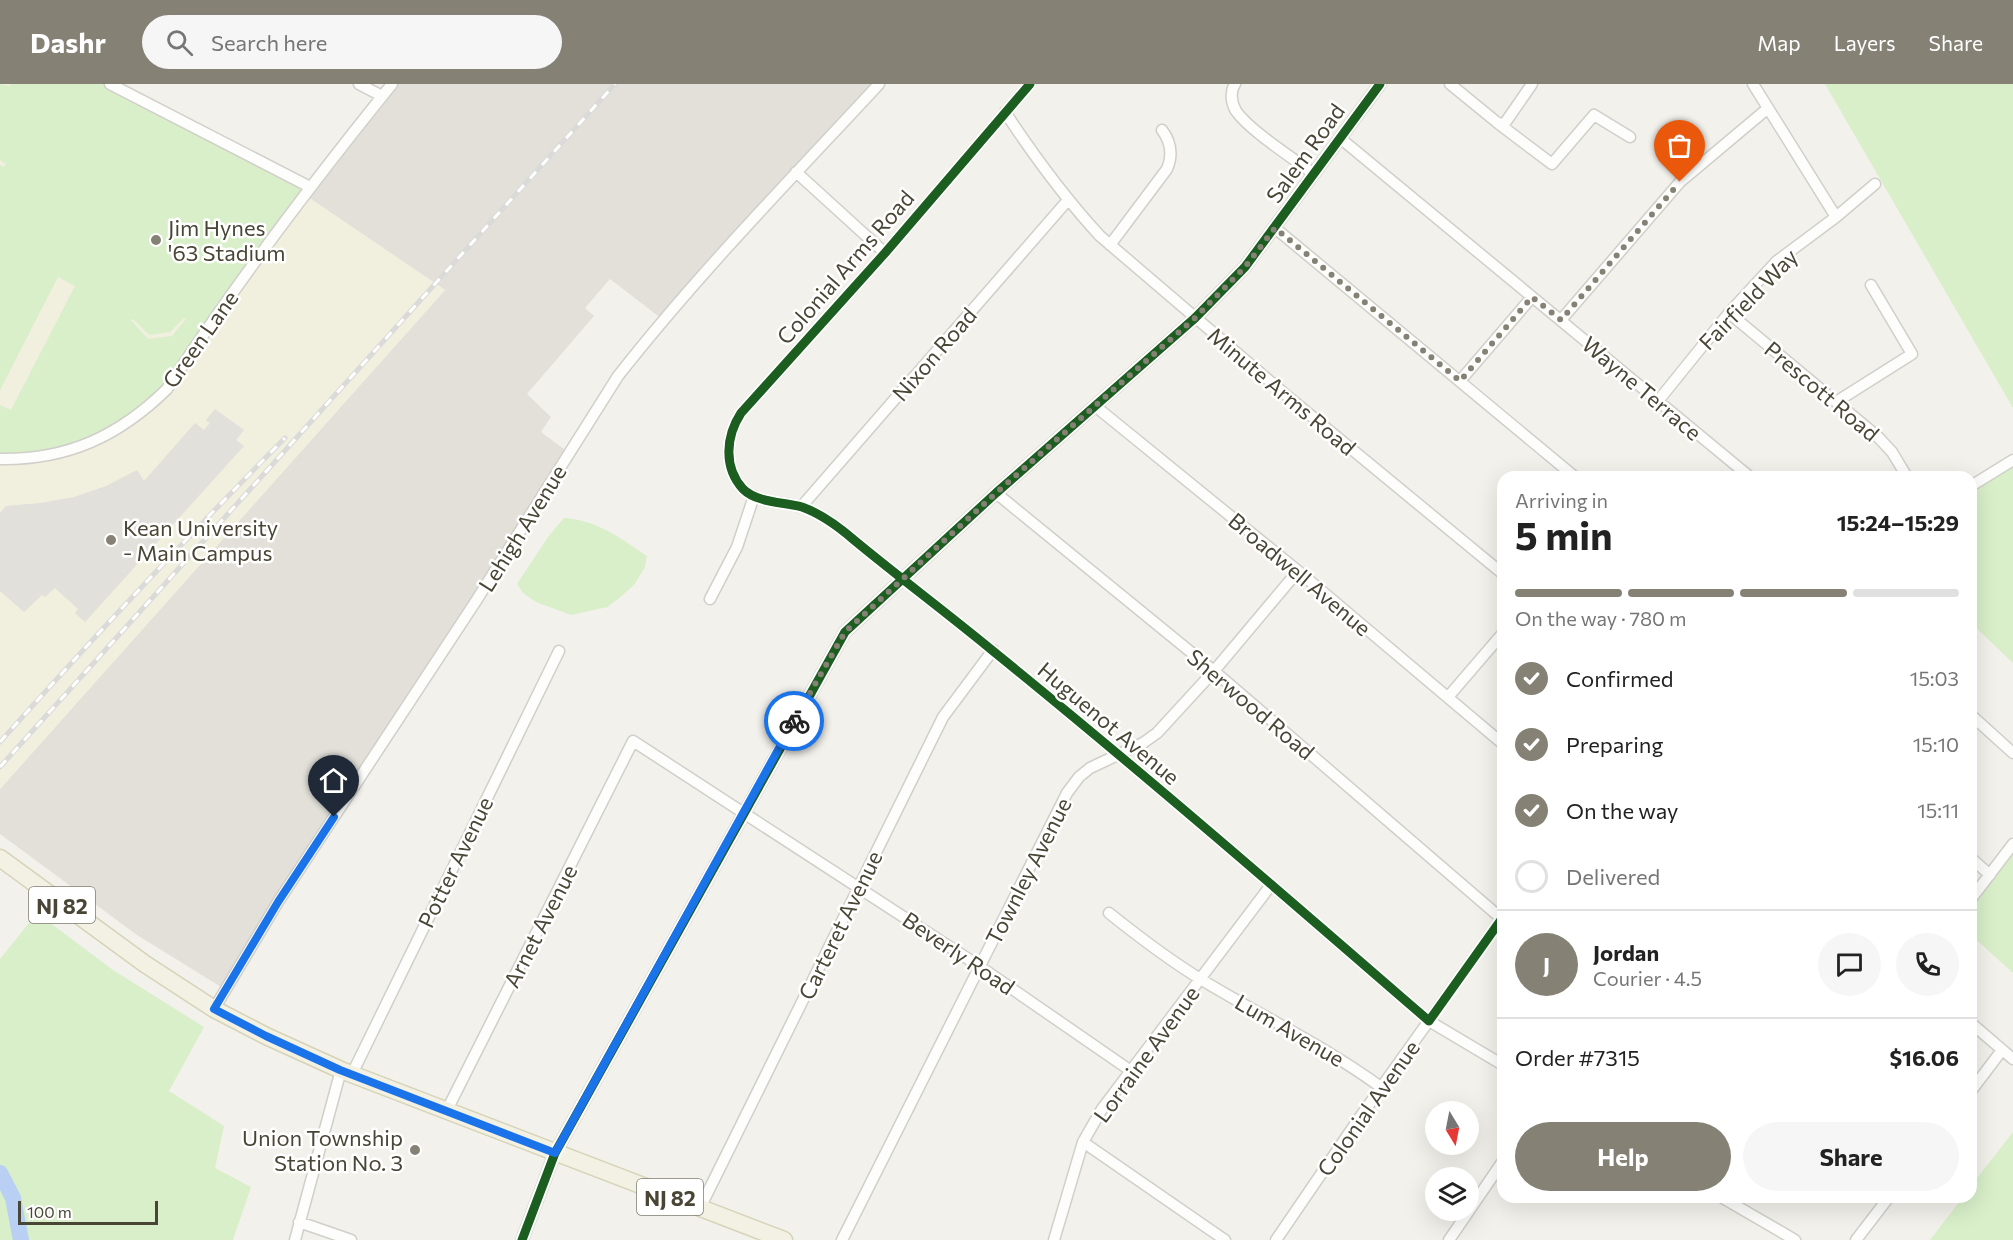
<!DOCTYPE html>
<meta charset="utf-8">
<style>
:root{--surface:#fff;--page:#f6f6f6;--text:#222;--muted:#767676;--line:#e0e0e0;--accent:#858275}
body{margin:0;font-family:Commissioner,sans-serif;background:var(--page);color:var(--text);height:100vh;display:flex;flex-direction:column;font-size:22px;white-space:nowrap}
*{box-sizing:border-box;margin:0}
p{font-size:20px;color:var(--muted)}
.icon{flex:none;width:33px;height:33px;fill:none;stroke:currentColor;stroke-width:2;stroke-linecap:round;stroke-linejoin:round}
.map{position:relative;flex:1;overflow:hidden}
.sheet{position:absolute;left:1497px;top:387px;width:480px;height:732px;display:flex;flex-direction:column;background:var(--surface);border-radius:18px;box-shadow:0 6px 24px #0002}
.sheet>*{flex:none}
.needle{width:39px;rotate:170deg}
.controls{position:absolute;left:1425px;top:1017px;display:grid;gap:12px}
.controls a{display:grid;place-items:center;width:54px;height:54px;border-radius:50%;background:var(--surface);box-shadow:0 6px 24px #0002;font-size:30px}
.scale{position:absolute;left:18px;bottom:15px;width:140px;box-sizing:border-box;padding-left:6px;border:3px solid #4a4636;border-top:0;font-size:16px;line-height:21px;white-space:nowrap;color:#4a4636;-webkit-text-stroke:4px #fff;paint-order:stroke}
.pin{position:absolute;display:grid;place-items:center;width:51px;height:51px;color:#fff;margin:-62px -26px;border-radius:50% 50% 50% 0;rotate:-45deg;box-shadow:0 0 6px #0007}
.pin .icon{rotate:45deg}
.courier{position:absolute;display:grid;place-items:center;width:60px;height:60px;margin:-30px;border:4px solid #1a73e8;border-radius:50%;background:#fff;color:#222;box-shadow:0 2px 8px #0007}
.overview em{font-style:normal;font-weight:700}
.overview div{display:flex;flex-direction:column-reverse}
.overview{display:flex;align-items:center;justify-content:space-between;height:102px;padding:0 18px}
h1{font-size:39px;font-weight:700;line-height:45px}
.bar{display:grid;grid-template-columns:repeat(4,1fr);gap:9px 6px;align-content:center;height:72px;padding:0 18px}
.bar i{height:8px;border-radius:4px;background:var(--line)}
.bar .selected{background:var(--accent)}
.bar p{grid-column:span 4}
.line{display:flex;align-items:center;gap:15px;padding:0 18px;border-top:2px solid var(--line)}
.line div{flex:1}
.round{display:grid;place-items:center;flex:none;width:63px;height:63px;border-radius:32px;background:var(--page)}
ol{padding:0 18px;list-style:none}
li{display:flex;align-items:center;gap:18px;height:66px}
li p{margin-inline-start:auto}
li .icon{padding:6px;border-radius:50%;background:var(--accent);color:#fff;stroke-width:4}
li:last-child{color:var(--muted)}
li i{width:33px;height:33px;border:3px solid var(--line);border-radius:50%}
.button{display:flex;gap:12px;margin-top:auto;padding:12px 18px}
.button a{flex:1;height:69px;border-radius:36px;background:var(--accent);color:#fff;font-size:24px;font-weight:700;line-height:69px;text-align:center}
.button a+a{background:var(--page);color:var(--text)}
header{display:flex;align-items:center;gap:36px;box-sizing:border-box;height:84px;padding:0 30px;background:var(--accent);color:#fff}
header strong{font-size:28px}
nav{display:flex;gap:33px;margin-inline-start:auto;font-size:21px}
.search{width:420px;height:54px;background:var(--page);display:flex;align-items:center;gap:15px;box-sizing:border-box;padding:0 21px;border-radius:33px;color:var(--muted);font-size:22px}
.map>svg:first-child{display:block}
.industrial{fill:#e2e0d9}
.education{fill:#f1efdd}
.green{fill:#d8efc9;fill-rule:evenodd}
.parking{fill:#e1e0da}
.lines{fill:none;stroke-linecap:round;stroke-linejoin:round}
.river{stroke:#b9cff3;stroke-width:16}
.minor-casing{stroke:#d0cfc9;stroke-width:13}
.tertiary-casing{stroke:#d0cfc9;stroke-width:14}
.primary-casing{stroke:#d6d3b7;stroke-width:19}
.minor{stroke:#fdfdfc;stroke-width:10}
.tertiary{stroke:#fdfdfc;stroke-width:12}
.primary{stroke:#f2f1e4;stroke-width:16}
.rail-casing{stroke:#dadad9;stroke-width:5}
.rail{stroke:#fff;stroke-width:3;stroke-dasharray:9;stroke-linecap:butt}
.cycleway-casing{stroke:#fff;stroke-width:13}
.cycleway{stroke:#1b5e20;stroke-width:9}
.done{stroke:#858275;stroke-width:6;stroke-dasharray:0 10.8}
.route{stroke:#1a73e8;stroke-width:8}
.poi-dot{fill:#858275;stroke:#fff;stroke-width:2}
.labels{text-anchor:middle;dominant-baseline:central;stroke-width:5;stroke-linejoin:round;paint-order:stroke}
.shield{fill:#fff;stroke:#807e72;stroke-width:1.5}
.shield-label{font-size:21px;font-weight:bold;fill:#4a4636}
.street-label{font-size:22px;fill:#4a4636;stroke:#fff}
.poi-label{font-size:22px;fill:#4a4636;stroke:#fff;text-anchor:start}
</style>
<header>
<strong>Dashr</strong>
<div class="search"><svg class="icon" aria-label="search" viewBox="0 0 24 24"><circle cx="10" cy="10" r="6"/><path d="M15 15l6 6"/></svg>Search here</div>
<nav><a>Map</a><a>Layers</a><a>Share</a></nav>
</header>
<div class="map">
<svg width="2013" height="1156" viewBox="0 0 2013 1156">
<rect width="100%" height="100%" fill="#f2f1eb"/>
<path class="industrial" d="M392 0H881L666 238 610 195 585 224 594 232 527 310 551 333 541 348 572 371 226 906 137 851 0 750V705L445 206 305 111Z"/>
<path class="education" d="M0 0H110L305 111 445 206 0 705Z"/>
<path class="green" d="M0 0 10 2 11 0H110L310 103 146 325 81 363 0 375V321L11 326 75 202 58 193 0 306V81L4 83 6 80 0 76ZM184 234 186 235 172 252 148 255 131 236 133 235 149 251 170 248Z
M1825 0H2013V324Z
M2013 376V579L1971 539V402Z
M564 434C597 436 620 454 647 472L645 483 634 501 618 515 607 523 571 531 536 518 523 509 517 500 548 453Z
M2013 762V889L1971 851V817Z
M37 829 113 886 204 943 169 1007 224 1042 215 1084 251 1103 233 1156H0V875Z
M2013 1048V1156H1930L1963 1113H1971V1102Z"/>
<path class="parking" d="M215 325 244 346 236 356 244 362 85 538 75 529 78 525 55 504 45 513 42 511 24 528 0 507V429L6 422 40 419 74 413 106 402 137 386 144 397 195 339 204 346 210 339 206 336Z"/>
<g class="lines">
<path class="river" d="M0 1089 13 1114 21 1156"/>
<defs>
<path id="minor" d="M110 0 310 103
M359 0 382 12
M1030 0 885 169 741 329C726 352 723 383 743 405 757 419 784 418 802 423 822 430 839 443 854 456 900 494 947 529 993 567 1141 687 1285 812 1429 937L1503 981
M1235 0C1230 7 1231 19 1236 27 1250 47 1293 74 1314 90
M1450 0 1499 40 1552 80 1594 31 1630 53
M1753 0 1836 133
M1005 28C1034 72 1064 113 1100 152L1286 311 1503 490
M1499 40 1505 39 1532 0
M1340 54 1750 393
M796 88 885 169
M1275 144 1575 393
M1110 161 1167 85C1173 71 1171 58 1162 46
M1729 229 1877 352 1892 368 1907 393
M1561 236 1680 98 1767 25
M1460 297 1532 213
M1658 317 1729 229 1777 177 1836 133 1875 100
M1836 318 1912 270 1871 201
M1095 322 1298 487 1503 660
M0 375C68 376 119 352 167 305 236 199 312 99 392 0
M1971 402 2013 376
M996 409 1214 587 1502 835
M801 423 1068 116
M710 515 737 463 754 412
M1448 613 1503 549
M1971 631 2013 669
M1971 774 1990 791
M1971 815 2013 760
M1109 829C1139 853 1169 876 1202 896 1261 932 1325 962 1382 1004
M214 925 278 818 476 517 618 292C698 190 791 95 879 0
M1971 939 2013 975
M352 990 559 567
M1971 1007 2002 966
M446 1028 633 657 979 882 1131 987
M1083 1058 1225 1156
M1721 1113 1795 1156
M700 1124 943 633 993 566
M299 1138 351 1156
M295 1156 341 986
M842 1156 1067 709 1079 693 1090 684 1143 659 1157 649 1214 587 1298 487
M1054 1156 1083 1058 1102 1025 1271 801
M1276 1156 1358 1036 1503 833
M1449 1156 1503 1077
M1856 1156 1889 1113"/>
<path id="tertiary" d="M522 1156 555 1069 845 548 996 409 1195 234 1245 183 1380 0"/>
<path id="primary" d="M0 774 145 880 214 925 266 952 341 986 784 1156"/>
</defs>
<use href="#minor" class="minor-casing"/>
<use href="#tertiary" class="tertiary-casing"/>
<use href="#primary" class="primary-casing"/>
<use href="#minor" class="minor"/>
<use href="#tertiary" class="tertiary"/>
<use href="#primary" class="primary"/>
<defs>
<path id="rail" d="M0 658C93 554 187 453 285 354
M0 683 615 0"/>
</defs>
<use href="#rail" class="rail-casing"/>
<use href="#rail" class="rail"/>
<defs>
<path id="cycleway" d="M1030 0 885 169 741 329C726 352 723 383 743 405 757 419 784 418 802 423 822 430 839 443 854 456 900 494 947 529 993 567 1141 687 1285 812 1429 937L1503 833
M522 1156 555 1069 845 548 996 409 1195 234 1245 183 1380 0"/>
</defs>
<use href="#cycleway" class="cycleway-casing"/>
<use href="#cycleway" class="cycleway"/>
</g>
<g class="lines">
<path class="done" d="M794 637 845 548 996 409 1195 234 1245 183 1275 144 1460 297 1532 213 1561 236 1680 98"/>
<path class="route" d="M334 733 278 818 214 925 266 952 340 986 555 1069 794 637"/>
</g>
<g class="poi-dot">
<circle cx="156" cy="156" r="6"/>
<circle cx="111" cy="456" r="6"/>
<circle cx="415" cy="1066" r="6"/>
</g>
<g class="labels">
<g class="shield">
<rect x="29" y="803" width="66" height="36" rx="4.5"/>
<rect x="637" y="1095" width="66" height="36" rx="4.5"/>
</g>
<g class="shield-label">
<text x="62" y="821">NJ 82</text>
<text x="670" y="1113">NJ 82</text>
</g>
<g class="street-label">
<text transform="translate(1305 69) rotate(-54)">Salem Road</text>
<text transform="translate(845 183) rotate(-49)">Colonial Arms Road</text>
<text transform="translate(1748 215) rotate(-46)">Fairfield Way</text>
<text transform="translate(200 255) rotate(-55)">Green Lane</text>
<text transform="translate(934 270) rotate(-49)">Nixon Road</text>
<text transform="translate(1642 304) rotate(40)">Wayne Terrace</text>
<text transform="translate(1282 307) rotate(40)">Minute Arms Road</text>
<text transform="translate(1822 307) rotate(40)">Prescott Road</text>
<text transform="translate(522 444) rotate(-58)">Lehigh Avenue</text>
<text transform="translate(1300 490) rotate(40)">Broadwell Avenue</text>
<text transform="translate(1251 620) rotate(40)">Sherwood Road</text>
<text transform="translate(1109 639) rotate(40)">Huguenot Avenue</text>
<text transform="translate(455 778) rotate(-64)">Potter Avenue</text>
<text transform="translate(1028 787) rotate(-63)">Townley Avenue</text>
<text transform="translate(840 841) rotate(-64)">Carteret Avenue</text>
<text transform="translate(540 842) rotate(-63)">Arnet Avenue</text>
<text transform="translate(959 869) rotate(34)">Beverly Road</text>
<text transform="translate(1290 946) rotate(30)">Lum Avenue</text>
<text transform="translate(1146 970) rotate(-54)">Lorraine Avenue</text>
<text transform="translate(1368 1024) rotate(-55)">Colonial Avenue</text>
</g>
<g class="poi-label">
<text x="168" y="143">Jim Hynes<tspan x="168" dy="25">'63 Stadium</tspan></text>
<text x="123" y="443">Kean University<tspan x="123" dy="25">- Main Campus</tspan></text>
<text x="403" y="1053" text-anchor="end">Union Township<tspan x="403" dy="25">Station No. 3</tspan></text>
</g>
</g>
</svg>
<div class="controls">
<a><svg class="needle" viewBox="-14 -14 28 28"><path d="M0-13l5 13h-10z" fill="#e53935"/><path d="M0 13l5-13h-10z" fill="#767676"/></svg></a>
<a><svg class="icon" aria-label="layers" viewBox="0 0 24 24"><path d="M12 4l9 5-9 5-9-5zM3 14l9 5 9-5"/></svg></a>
</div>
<div class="scale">100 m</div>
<div class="pin" style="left:1680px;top:98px;background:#ea580c"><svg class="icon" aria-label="bag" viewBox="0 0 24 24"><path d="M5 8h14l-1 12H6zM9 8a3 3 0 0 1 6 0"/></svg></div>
<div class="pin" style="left:334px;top:733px;background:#1f2937"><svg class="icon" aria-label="home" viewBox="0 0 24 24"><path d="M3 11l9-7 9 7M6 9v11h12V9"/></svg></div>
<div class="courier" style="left:794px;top:637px"><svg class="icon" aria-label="bike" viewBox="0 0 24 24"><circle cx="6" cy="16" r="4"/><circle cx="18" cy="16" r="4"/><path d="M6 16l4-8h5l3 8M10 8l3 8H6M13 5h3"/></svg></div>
<section class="sheet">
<div class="overview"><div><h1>5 min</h1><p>Arriving in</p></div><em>15:24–15:29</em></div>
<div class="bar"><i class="selected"></i><i class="selected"></i><i class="selected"></i><i></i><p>On the way · 780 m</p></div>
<ol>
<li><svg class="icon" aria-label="check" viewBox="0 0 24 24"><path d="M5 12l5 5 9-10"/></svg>Confirmed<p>15:03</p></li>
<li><svg class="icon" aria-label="check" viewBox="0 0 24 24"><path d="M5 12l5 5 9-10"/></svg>Preparing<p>15:10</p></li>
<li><svg class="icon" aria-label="check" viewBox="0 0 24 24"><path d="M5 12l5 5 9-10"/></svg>On the way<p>15:11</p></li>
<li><i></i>Delivered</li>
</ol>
<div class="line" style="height:108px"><b class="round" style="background:var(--accent);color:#fff">J</b><div><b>Jordan</b><p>Courier · 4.5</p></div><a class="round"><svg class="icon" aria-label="chat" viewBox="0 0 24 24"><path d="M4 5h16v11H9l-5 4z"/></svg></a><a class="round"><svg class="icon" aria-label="phone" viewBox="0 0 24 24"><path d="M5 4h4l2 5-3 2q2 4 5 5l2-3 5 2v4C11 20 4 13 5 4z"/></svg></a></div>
<div class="line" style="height:78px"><div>Order #7315</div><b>$16.06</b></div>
<div class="button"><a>Help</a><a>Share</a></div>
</section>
</div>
